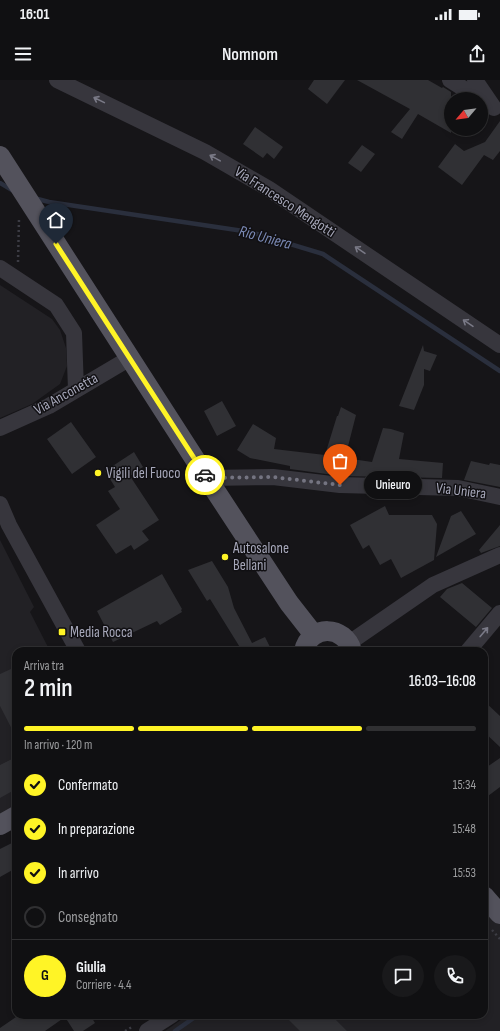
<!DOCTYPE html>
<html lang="it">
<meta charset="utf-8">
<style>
:root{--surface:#101012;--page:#19191b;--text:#f1f3f6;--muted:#9c9d9f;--line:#303032;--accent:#fff426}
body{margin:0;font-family:"Sofia Sans Condensed",sans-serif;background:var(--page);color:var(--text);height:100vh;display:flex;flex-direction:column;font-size:15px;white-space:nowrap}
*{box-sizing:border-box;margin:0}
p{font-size:13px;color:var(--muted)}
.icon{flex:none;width:22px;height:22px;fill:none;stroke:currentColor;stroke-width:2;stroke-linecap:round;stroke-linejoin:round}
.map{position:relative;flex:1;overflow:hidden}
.side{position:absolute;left:12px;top:567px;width:476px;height:372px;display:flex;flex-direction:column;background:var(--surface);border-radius:12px;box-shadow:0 2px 6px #0003,0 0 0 1px var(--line)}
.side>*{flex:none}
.needle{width:26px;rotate:241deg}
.buttons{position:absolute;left:444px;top:12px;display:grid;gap:8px}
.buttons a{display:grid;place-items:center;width:44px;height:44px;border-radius:50%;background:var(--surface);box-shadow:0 2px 6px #0003,0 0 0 1px var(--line);font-size:20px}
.pin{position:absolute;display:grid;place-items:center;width:34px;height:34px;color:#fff;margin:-41px -17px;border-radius:50% 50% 50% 0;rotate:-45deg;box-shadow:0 0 4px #0007}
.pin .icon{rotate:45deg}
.courier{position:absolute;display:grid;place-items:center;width:40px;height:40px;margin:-20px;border:3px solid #fff426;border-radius:50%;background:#fff;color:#222;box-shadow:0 1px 5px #0007}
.bubble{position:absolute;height:28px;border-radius:14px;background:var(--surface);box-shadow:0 2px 6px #0003,0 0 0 1px var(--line);font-size:13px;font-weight:600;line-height:28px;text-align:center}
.headline em{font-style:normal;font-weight:600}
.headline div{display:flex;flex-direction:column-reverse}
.headline{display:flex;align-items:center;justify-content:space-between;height:68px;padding:0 12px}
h1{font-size:26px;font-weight:600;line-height:30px}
.bar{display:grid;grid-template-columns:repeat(4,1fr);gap:6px 4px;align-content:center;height:48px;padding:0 12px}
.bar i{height:5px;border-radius:3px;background:var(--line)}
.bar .on{background:var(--accent)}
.bar p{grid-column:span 4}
.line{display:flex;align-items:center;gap:10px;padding:0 12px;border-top:1px solid var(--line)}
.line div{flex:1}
.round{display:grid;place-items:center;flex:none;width:42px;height:42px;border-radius:21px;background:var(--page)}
ol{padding:0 12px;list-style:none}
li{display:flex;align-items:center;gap:12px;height:44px}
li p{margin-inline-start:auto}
li .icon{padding:4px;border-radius:50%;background:var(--accent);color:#111;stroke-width:4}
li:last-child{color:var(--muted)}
li i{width:22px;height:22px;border:2px solid var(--line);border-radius:50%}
.status{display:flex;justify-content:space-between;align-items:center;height:28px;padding:0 20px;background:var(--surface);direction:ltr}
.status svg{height:11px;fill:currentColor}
header{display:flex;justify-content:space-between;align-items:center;height:52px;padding:0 12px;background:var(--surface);font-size:18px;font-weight:600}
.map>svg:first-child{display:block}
.built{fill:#222125}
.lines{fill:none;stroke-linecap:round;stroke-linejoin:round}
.stream{stroke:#2a2f3d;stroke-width:4.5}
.building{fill:#303034}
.path{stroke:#3c3c44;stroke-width:2.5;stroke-dasharray:2 3;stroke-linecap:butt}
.minor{stroke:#37363d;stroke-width:16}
.major{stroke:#53525c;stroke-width:20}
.oneway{stroke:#7a7a87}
.done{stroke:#747481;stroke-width:4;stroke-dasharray:0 7.2}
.route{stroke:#fff426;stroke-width:5}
.poi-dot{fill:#fff426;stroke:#111013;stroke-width:1.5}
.labels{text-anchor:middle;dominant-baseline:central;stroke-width:3;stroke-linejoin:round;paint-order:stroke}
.street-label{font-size:15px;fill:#a6a7b9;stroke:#111013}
.poi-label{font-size:15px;fill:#a6a7b9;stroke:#111013;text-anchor:start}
.water-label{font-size:16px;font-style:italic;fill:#7b8ab6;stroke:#111013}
</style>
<div class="status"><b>16:01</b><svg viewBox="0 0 49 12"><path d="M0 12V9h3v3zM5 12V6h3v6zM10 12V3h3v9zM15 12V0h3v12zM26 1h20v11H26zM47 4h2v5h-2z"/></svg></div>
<header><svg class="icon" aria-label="menu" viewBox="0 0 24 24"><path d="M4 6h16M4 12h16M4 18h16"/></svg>Nomnom<svg class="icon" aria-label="share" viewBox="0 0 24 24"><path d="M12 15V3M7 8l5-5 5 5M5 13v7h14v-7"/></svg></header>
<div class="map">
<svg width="500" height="951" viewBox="0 0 500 951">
<rect width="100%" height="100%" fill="#161518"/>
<path class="built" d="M0 205 52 239 60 250 66 268 67 286 60 304 32 324 0 338Z
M0 460 34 527 30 532 50 571H16V738L0 746Z
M484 818 500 837V951H165L188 935H484Z"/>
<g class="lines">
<path class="stream" d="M0 103 12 110
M34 118 49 122 250 152 323 174 500 291
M175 951 198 935"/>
</g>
<path class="building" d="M314 0H345L327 24 308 9Z
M357 0H428L442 8 443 7 451 12V53L418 34 402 59 391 52 410 29Z
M500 41V71L493 80 484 75 462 105 438 87 455 64 464 71 485 62Z
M255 47 283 67 274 79 267 73 263 78 243 64Z
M362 65 375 74 361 92 348 83Z
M423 265 424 271 437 275 430 291 424 289V305L414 330 399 326Z
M222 321 236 346 217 356 204 331Z
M341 327 356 335 345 378 372 382 383 348 391 349 404 353 399 379 443 383 442 398 341 396 290 389V386L250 378 237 370 253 344 276 358 274 369 325 375 337 336H338Z
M71 342 96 377 72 394 47 359Z
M134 372 143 387 130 396 159 440 142 451 149 460 134 470 131 465 116 474 96 445 120 429 108 411 115 407 105 391Z
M471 381 489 385 490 383 500 385V407L464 400Z
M385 426 389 435H432L437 444 434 480 401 498 391 479 380 485 369 465 363 469 350 445Z
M461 431 476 454 436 477 451 436Z
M500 445V466L481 473 479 470Z
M212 481 228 507 234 528 252 563 265 557 272 571H237L241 569 210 519 207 521 188 490Z
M162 494 182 529 181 530 182 532 160 545 157 541 113 562 97 531Z
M462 503 492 528 476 547 440 517 447 509Z
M11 589 16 599V657L0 626V594Z
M484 621 500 636V667L484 652Z
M16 677V709L0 718V685Z
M500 678V707L484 719V689Z
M16 761V788L0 797V769Z
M19 935H90L95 943 83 951H74L65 937 45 951H0V948Z
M284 935H331L347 951H300Z"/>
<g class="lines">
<path class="path" d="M18 182 19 139
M492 850 500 859
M125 951 132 947"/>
<path class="minor" d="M57 0 205 72 269 109 500 265
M450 0 480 19
M475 0 494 28
M0 188 56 225 74 253 76 310
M0 348 49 326 130 278
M207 398 273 397 340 405 458 408 500 417
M0 424 9 445 78 571
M349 563 433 505 500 475
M468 571 500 533
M147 951 172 935"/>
<path class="major" d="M0 76 207 398 289 523 314 555
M304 571C310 544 345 545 352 571
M0 745 16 736
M484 816 500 834"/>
</g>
<defs><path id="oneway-shaft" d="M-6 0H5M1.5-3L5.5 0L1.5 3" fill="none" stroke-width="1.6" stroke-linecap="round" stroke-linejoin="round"/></defs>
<g class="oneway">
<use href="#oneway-shaft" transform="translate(99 20) rotate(-154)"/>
<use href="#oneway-shaft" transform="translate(215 78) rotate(-151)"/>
<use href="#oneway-shaft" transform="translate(360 170) rotate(-146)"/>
<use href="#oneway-shaft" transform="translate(468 243) rotate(-146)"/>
<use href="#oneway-shaft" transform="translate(484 552) rotate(-50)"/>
</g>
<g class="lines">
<path class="done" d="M205 395 207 398 273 397 340 405"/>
<path class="route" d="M56 164 205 395"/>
</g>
<g class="poi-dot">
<circle cx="98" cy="393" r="4"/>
<circle cx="225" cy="477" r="4"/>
<rect x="58" y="548" width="8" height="8" rx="2"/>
</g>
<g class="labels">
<g class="street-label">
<text transform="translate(285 122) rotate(33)">Via Francesco Mengotti</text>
<text transform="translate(66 314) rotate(-29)">Via Anconetta</text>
<text transform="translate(461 411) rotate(7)">Via Uniera</text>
</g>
<g class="poi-label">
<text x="106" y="393">Vigili del Fuoco</text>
<text x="233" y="468">Autosalone<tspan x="233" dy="17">Bellani</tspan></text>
<text x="70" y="552">Media Rocca</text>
</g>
<g class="water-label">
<text transform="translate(265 158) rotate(15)">Rio Uniera</text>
</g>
</g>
</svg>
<div class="buttons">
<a><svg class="needle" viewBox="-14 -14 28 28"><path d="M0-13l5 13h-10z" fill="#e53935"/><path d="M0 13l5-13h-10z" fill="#9c9d9f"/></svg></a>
</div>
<div class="pin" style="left:340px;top:405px;background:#ea580c"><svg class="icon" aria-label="bag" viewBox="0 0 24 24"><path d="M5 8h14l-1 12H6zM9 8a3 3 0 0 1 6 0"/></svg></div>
<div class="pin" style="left:56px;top:164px;background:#1f2937"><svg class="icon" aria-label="home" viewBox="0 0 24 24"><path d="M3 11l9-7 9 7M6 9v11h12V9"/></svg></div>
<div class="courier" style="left:205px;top:395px"><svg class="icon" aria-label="car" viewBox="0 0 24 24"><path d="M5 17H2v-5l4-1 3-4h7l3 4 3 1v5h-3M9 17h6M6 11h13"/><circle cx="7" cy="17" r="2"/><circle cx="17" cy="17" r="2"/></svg></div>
<div class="bubble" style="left:364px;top:391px;width:58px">Unieuro</div>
<section class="side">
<div class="headline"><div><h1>2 min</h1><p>Arriva tra</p></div><em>16:03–16:08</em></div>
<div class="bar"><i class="on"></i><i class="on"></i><i class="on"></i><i></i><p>In arrivo · 120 m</p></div>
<ol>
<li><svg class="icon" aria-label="check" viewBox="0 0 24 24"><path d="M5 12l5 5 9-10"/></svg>Confermato<p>15:34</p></li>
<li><svg class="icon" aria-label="check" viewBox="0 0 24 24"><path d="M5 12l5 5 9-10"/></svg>In preparazione<p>15:48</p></li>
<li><svg class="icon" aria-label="check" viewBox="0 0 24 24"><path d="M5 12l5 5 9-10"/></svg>In arrivo<p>15:53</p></li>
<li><i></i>Consegnato</li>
</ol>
<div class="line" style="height:72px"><b class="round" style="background:var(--accent);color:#111">G</b><div><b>Giulia</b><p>Corriere · 4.4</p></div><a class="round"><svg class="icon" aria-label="chat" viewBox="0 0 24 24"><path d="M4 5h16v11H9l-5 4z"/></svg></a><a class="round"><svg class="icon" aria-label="phone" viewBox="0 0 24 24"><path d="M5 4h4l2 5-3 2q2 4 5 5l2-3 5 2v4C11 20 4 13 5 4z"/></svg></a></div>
</section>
</div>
